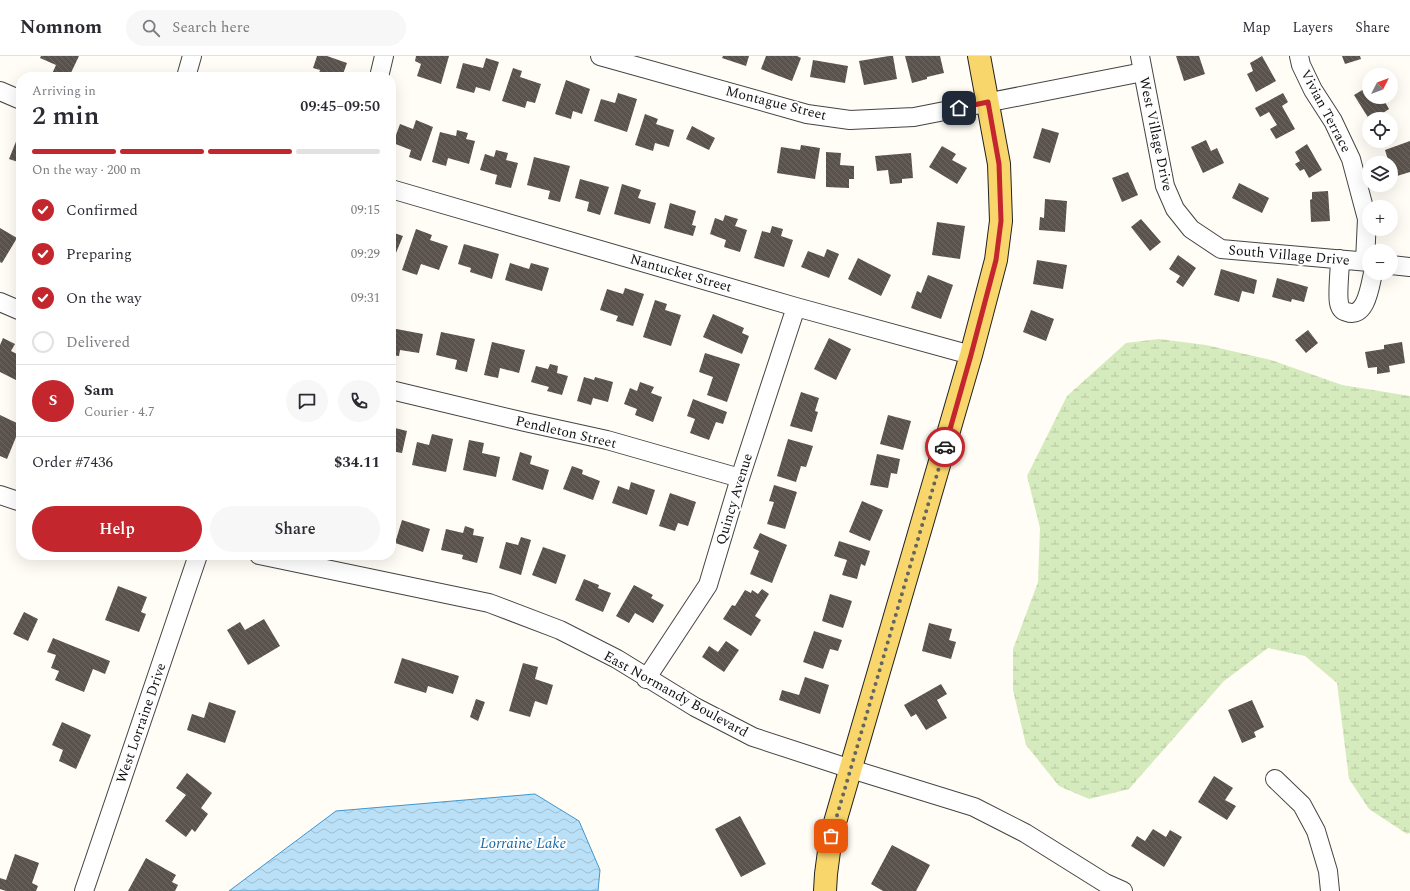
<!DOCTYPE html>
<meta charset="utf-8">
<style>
:root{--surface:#fff;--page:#f7f7f7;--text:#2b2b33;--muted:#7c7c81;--line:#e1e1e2;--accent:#c4262e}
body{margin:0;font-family:Spectral,serif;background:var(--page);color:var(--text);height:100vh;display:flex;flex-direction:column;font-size:15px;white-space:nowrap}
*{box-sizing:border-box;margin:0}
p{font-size:13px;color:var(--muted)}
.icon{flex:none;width:22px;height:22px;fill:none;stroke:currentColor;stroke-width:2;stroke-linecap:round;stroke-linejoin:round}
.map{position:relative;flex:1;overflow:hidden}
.panel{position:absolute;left:16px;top:16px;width:380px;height:488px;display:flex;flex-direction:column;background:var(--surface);border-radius:16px;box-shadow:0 4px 16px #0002}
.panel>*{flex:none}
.needle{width:26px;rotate:48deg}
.buttons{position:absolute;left:1362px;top:12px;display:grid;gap:8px}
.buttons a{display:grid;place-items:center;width:36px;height:36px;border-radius:50%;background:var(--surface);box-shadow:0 4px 16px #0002;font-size:20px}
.pin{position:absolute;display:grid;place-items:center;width:34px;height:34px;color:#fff;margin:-17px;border-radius:8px;box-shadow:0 2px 6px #0006}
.courier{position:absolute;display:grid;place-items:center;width:40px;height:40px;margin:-20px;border:3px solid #c4262e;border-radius:50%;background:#fff;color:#222;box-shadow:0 1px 5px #0007}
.overview em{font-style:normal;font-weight:600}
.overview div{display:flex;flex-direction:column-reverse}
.overview{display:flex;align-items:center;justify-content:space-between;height:68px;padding:0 16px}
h1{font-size:26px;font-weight:600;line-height:30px}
.bar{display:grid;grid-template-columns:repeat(4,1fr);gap:6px 4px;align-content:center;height:48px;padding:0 16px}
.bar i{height:5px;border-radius:3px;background:var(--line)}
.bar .on{background:var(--accent)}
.bar p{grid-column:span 4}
.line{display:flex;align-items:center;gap:10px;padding:0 16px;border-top:1px solid var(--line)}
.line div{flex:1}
.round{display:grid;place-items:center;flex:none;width:42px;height:42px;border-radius:21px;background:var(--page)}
ol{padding:0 16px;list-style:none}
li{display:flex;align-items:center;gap:12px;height:44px}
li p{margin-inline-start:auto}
li .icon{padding:4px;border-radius:50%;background:var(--accent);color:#fff;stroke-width:4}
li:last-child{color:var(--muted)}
li i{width:22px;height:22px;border:2px solid var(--line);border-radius:50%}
.cta{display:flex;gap:8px;margin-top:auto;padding:8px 16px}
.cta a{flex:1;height:46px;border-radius:24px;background:var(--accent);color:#fff;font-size:16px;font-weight:600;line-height:46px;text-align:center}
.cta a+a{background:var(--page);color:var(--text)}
header{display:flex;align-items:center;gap:24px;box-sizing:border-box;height:56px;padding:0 20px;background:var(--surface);border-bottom:1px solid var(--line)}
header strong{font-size:19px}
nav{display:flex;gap:22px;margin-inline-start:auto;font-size:14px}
.search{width:280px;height:36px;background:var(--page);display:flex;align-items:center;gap:10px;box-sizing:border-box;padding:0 14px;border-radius:22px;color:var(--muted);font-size:15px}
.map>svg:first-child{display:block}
.wetland{fill:url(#wetland-marsh)}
.water{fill:url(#water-waves);stroke:#3f96cf}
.building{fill:url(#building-back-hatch)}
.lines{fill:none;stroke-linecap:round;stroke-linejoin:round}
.minor-casing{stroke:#444;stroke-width:20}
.major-casing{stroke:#222;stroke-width:24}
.minor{stroke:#fff;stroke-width:18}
.major{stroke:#f9d66b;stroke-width:22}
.done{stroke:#646461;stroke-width:4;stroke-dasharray:0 7.2}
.route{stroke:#c4262e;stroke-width:5}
.labels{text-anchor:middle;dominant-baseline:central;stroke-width:4;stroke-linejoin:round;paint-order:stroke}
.street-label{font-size:14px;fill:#111;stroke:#fff}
.water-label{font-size:15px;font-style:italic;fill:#1768a6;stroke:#fff}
</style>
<header>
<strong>Nomnom</strong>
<div class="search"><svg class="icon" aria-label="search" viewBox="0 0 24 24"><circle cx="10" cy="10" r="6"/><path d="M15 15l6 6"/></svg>Search here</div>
<nav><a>Map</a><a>Layers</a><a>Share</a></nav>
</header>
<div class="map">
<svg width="1410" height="835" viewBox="0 0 1410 835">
<defs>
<pattern id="wetland-marsh" width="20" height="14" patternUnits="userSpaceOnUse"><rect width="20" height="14" fill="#d5ebbd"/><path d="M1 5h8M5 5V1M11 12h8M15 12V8" fill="none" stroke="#b6c8a1"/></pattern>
<pattern id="water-waves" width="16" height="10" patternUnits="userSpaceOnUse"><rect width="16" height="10" fill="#b9e0f7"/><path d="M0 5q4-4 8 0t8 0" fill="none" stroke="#9ebfd3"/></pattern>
<pattern id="building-back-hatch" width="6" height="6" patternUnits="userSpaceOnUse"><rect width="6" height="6" fill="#5a524d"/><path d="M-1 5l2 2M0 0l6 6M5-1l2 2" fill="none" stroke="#6d6662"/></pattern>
</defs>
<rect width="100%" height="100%" fill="#fffdf5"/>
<path class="wetland" d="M1159 283 1206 289 1271 304 1342 329 1410 340V777L1407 778 1369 753 1349 723 1337 627 1305 600 1268 592 1224 625 1129 733 1089 743 1059 730 1026 689 1013 634V593L1038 526 1040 472 1027 420 1067 340 1126 287Z"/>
<path class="water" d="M535 738 579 765 600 814 598 835H229L336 755Z"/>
<path class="building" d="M41 0H79L69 21H53L51 20 56 9 40 2Z
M317 0H327L347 7 343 18 339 16 337 21H318L320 14 313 12Z
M416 0H449L441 28 417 20 421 8 415 5Z
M723 0H749L746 10 722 2Z
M766 0H797L801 2 792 25 761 13Z
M889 0H893L897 23 864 29 859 5Z
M905 0H940L944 17 927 21V23L912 27Z
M1176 0H1199L1205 18 1184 25Z
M1262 0 1276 25 1256 36 1247 18 1253 15 1250 7Z
M1342 0H1360L1361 3 1345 8Z
M486 2 499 6 490 35 476 31 474 37 456 32 463 7 483 12Z
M813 4 848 10 845 27 810 21Z
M513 12 522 15 520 21 541 28 535 47 527 45 525 52 502 45Z
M120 17 130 21H118Z
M566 24 590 33 582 58 573 55 571 63 555 58Z
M1369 30V41H1393L1385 46 1389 53 1374 63H1369L1354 39Z
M618 37 637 43 627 76 594 65 601 43 615 47Z
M1283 37 1288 46 1282 50 1295 73 1276 83 1270 73 1277 69 1269 56 1260 61 1255 52Z
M645 58 658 63 656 68 674 74 669 91 655 87 653 95 635 89Z
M416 64 433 71 421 105 409 101 411 94 393 87 400 68 413 73Z
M692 70 715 82 709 94 686 83Z
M1042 72 1059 77 1050 107 1033 102Z
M457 74 468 77 466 83 475 85 469 108 448 102 446 110 432 106 440 76 456 80Z
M17 83 21 84V103L20 102 18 106 9 103Z
M1206 84 1211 95 1217 92 1224 107 1203 117 1191 91Z
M1410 85V116L1397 120 1392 106 1389 107 1385 94Z
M1307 88 1322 114 1309 122 1304 113 1300 115 1295 108 1300 105 1295 96Z
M801 89 820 92 815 123 777 117 781 91 800 94Z
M942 90 956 98 952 104 967 112 957 128 929 111Z
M496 94 508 97 506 104 518 107 511 132 495 128 497 119 480 114 485 98 494 101Z
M826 96 841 97 840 109 854 110V123H849V132L826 131Z
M911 97 913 122 902 123V127L890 128 888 114 877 115 875 100Z
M534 101 570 110 560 146 548 143 550 135 527 129Z
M1128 116 1138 139 1122 146 1112 122Z
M580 123 609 131 600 159 587 155 589 146 575 142Z
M1239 127 1269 142 1262 157 1232 142Z
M622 128 641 134 638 142 656 147 650 168 614 158Z
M1328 135 1330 165 1311 166 1310 144 1312 143V136Z
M1045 143 1067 145 1065 176 1039 174 1040 161 1044 162Z
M670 147 696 155 692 169 696 170 693 180 664 172Z
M725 159 738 163 735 170 747 174 740 196 724 191 726 184 710 178 715 162 723 165Z
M1141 163 1161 186 1150 195 1131 171Z
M937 166 965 170 960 203 932 199Z
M772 170 783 173 781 180 793 184 784 211 754 202 762 175 770 177Z
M0 172 17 182 2 207 0 206Z
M416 173 432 179 430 184 448 190 439 214 421 208 417 219 402 214Z
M391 176 403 180 391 209Z
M464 188 499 198 492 223 470 216 471 212 458 208Z
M827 193 839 198 829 222 801 211 808 195 824 201Z
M1178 199 1196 212 1183 231 1176 226 1180 220 1169 213Z
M858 202 891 219 881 240 848 223Z
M1037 204 1067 209 1063 233 1033 228Z
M510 207 529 213 531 207 549 212 542 235 505 224Z
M1221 213 1257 224 1254 238 1242 235 1239 246 1214 239Z
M928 219 953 229 941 263 911 252 917 235 921 237Z
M1277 222 1308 231 1304 246 1292 243 1291 246 1272 241Z
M625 232 644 238 633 270 616 265 618 260 600 254 607 233 623 238Z
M655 244 667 248 665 254 681 259 671 290 643 281Z
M1031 254 1054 263 1046 285 1023 276Z
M713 258 744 272 742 277 749 280 742 298 703 281Z
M391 272 423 278 419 297 400 294 399 300 391 299Z
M1308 274 1318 287 1306 297 1295 284Z
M441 276 475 283 467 316 455 313 457 304 436 299Z
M3 282 15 288 11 295 21 300 20 326 0 316V289Z
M829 282 851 293 836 324 814 313Z
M492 286 525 294 519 317 500 312 498 322 484 319Z
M1402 286 1405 307 1389 310 1390 316 1377 318V311L1368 312 1365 296 1384 293V289Z
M705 297 740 308 727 346 707 339 713 321 699 316Z
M550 308 558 310 557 317 568 320 562 339 547 335 549 331 531 326 536 310 548 313Z
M584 321 594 324 595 321 613 326 608 346 593 342 591 349 577 345Z
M640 326 654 331 651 337 662 341 653 366 635 359 637 353 624 348 630 332 637 335Z
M801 336 819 342 815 355 818 356 812 376 790 370Z
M693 343 727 356 723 368 716 366 709 384 690 377 695 363 687 360Z
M0 359 21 369 7 403 0 400Z
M888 359 911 365 903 394 880 388Z
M391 371 407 375 402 397 391 395Z
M432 378 453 383 446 416 412 409 417 386 429 389Z
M788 383 813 390 806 411 801 410 796 426 777 420Z
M469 384 484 387 482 397 500 401 496 421 463 414Z
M520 396 532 400 530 408 549 414 543 434 512 424Z
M877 398 900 403 897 418 891 417 888 432 870 429Z
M572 410 583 414 582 418 600 425 593 444 563 433Z
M631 426 655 434 647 459 612 447 618 430 629 434Z
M774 429 797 436 785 473 767 468 774 446 769 445Z
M670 437 696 446 688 470 678 467 675 475 659 470Z
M862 445 883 454 870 485 849 476Z
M402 464 430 473 423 496 395 487Z
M465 470 474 473 473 479 484 481 477 507 462 503 463 499 441 494 446 473 463 477Z
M760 477 787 489 772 527 750 518 759 495 753 492Z
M521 481 531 484 521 519 499 512 506 486 518 489Z
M839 485 870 495 865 510 861 508 857 523 842 519 847 504 834 500Z
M543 491 566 499 556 528 532 519Z
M584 523 599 529 598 532 611 537 603 556 575 544Z
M634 529 653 539 651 542 664 549 653 567 635 557 629 567 616 560Z
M118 530 147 541 141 556 146 558 139 576 105 564Z
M762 533 769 538 755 560 761 564 751 580 723 563 732 549 735 550 745 534 751 537 752 534 758 538Z
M830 538 852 545 843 572 822 565Z
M24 556 38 563 28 585 13 578Z
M264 563 280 590 248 609 227 574 240 566 245 574Z
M929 567 952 573 949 584 956 586 951 603 922 595Z
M814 575 842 584 838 595 830 593 823 613 803 606Z
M53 582 110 605 105 618 93 613 84 636 55 624 59 615 51 612 56 599 47 596Z
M726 585 739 594 724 616 702 601 709 590 718 596Z
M402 602 459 620 453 638 428 630 426 637 394 627Z
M523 607 538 611 535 623 553 629 547 649 535 645 530 661 509 655Z
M805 621 829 629 820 658 779 644 782 634 799 639Z
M941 628 947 638 937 644 947 662 926 674 916 658 911 661 904 649Z
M476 643 485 646 478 665 470 661Z
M1252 644 1264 671 1254 676 1256 681 1242 687 1228 654Z
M209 646 236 655 225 687 187 674 192 658 204 662Z
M62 666 91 679 76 713 59 705 63 694 52 689Z
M187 717 212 737 201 752 208 758 195 776 192 773 186 781 165 765 186 739 176 732Z
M1214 720 1233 732 1225 744 1236 750 1227 764 1198 746Z
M740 760 766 808 741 821 715 773Z
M1153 773 1166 781 1170 774 1182 781 1164 811 1131 790 1137 780 1145 785Z
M892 789 930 809 916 835H883L871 828Z
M15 798 39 807 32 827 38 830 36 835H6L0 833V822L6 824Z
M146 802 176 819 172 826 178 829 175 835H128Z"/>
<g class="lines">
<defs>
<path id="minor" d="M600 0 807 58 850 64 914 61 1143 16
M1140 0 1165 130 1175 153 1191 173 1221 193 1369 206
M1299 0 1301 9 1313 34 1333 65 1351 103 1367 163 1365 205
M186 21 192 0
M379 21 384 0
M0 35 21 44
M391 133 796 251 971 299
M1340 203C1340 215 1337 237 1339 247 1340 252 1342 255 1347 256 1366 263 1370 230 1373 217
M1391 209 1410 211
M0 246 21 255
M391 334 525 366 607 384 740 422
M0 439 21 446
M259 499 489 547 560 574 617 603 695 651 753 681 851 713 974 751 1025 777 1105 827 1123 835
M646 623 708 529 740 422 796 251
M1275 723 1302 749 1316 775 1328 815 1330 835
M84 835 198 499"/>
<path id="major" d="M825 835 826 818 831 780 971 299 996 204 1001 165 999 108 979 0"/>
</defs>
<use href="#minor" class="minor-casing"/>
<use href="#major" class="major-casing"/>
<use href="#minor" class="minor"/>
<use href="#major" class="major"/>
</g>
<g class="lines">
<path class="done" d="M831 780 945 391"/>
<path class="route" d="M945 391 971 299 996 204 1001 165 999 108 988 46 959 52"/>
</g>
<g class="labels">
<g class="street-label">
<text transform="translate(776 47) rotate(14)">Montague Street</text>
<text transform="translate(1326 55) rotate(62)">Vivian Terrace</text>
<text transform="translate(1156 78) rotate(78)">West Village Drive</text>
<text transform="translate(1289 199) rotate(5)">South Village Drive</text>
<text transform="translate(681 217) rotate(16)">Nantucket Street</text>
<text transform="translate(566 376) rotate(13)">Pendleton Street</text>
<text transform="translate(734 443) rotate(-73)">Quincy Avenue</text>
<text transform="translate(676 638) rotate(29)">East Normandy Boulevard</text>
<text transform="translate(141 667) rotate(-71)">West Lorraine Drive</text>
</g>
<g class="water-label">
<text x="523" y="787">Lorraine Lake</text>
</g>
</g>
</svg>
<div class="buttons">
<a><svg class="needle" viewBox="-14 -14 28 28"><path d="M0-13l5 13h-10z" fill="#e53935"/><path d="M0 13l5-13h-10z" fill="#7c7c81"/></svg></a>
<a><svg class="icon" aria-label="locate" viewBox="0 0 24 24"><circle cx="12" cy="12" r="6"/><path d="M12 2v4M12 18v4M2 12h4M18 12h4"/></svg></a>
<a><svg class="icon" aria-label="layers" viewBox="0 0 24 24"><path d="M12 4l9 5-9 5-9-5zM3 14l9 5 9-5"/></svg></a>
<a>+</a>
<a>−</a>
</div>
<div class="pin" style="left:831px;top:780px;background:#ea580c"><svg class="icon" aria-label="bag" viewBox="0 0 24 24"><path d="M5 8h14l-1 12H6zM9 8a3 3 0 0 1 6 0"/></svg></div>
<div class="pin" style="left:959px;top:52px;background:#1f2937"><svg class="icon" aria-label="home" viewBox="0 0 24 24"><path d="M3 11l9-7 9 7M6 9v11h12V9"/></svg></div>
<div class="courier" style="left:945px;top:391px"><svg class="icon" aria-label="car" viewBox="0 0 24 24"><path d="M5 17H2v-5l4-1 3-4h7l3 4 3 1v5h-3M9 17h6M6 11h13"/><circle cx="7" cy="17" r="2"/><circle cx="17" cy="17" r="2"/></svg></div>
<section class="panel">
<div class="overview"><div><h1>2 min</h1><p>Arriving in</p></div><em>09:45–09:50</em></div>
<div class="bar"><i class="on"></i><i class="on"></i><i class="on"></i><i></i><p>On the way · 200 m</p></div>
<ol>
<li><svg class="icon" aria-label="check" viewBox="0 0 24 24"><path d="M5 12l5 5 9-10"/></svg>Confirmed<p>09:15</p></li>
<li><svg class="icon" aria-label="check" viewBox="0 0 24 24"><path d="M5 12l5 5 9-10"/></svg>Preparing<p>09:29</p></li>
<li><svg class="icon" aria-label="check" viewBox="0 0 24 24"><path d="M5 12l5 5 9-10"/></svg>On the way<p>09:31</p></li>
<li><i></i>Delivered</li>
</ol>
<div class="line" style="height:72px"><b class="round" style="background:var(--accent);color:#fff">S</b><div><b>Sam</b><p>Courier · 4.7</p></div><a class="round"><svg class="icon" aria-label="chat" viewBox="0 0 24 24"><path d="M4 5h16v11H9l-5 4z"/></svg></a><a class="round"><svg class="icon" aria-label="phone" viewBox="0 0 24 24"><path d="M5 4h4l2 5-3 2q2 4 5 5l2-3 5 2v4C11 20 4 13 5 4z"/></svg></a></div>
<div class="line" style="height:52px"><div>Order #7436</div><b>$34.11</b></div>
<div class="cta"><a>Help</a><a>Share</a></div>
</section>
</div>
